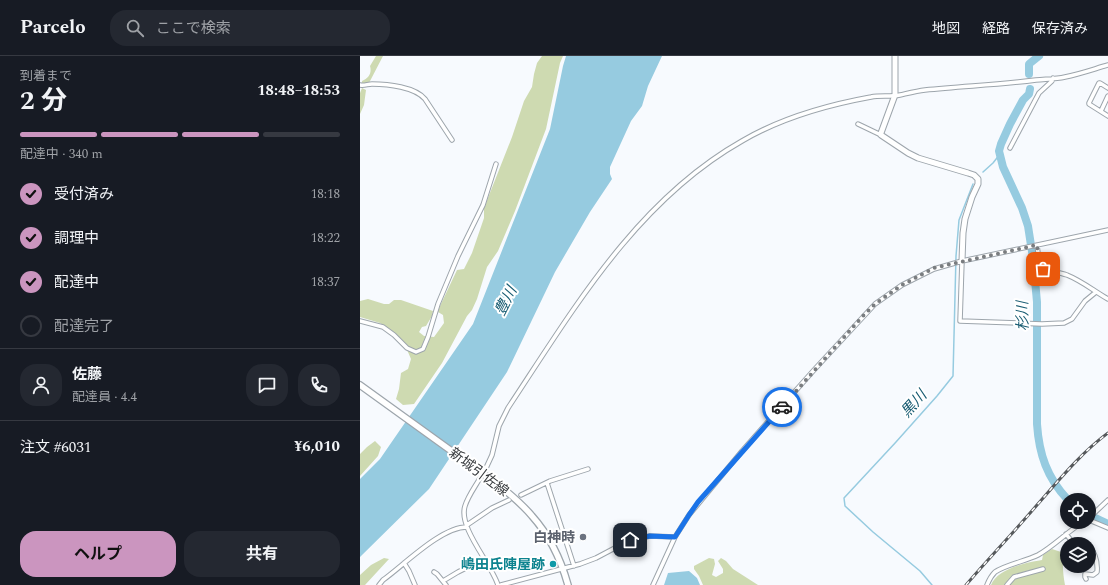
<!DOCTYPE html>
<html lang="ja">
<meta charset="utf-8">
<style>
:root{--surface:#171b24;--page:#242831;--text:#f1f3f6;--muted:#9ea1a6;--line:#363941;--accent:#cb95bf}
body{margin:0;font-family:Spectral,"Noto Sans JP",serif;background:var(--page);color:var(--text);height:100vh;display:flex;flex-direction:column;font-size:15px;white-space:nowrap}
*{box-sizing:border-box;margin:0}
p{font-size:13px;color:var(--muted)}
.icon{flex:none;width:22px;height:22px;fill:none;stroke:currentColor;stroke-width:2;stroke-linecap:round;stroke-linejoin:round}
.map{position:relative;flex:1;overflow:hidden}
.drawer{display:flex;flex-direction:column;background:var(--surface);width:360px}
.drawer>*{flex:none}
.controls{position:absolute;left:700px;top:437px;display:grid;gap:8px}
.controls a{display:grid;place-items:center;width:36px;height:36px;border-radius:50%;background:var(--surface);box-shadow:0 2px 6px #0003;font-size:20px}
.pin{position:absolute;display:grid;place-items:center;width:34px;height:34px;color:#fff;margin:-17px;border-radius:8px;box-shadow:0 2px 6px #0006}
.courier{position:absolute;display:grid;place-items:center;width:40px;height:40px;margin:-20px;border:3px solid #1a73e8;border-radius:50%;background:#fff;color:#222;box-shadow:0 1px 5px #0007}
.summary em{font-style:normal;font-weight:700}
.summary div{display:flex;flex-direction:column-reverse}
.summary{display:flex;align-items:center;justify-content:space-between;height:68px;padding:0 20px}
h1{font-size:26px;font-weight:700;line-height:30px}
.bar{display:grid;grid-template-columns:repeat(4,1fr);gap:6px 4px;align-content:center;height:48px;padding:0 20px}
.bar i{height:5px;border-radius:3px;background:var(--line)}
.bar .active{background:var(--accent)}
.bar p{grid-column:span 4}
.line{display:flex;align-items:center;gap:10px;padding:0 20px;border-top:1px solid var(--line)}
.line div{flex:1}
.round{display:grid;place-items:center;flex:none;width:42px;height:42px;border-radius:16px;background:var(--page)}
ol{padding:0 20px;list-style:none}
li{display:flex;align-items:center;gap:12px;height:44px}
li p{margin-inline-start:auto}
li .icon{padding:4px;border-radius:50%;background:var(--accent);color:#111;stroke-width:4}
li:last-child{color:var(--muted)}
li i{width:22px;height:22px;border:2px solid var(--line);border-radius:50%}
.action{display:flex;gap:8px;margin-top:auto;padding:8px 20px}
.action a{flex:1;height:46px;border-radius:16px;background:var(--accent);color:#111;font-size:16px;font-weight:700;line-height:46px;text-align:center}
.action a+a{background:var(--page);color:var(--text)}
header{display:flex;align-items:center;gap:24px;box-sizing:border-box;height:56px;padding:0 20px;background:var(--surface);border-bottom:1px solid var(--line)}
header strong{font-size:19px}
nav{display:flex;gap:22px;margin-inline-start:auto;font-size:14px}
.search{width:280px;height:36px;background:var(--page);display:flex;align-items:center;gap:10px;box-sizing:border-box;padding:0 14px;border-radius:16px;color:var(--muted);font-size:15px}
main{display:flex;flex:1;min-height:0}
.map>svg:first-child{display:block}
.green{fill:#cedab1}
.water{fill:#96cbe0}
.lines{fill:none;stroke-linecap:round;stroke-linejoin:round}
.stream{stroke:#96cbe0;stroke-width:1.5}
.river{stroke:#96cbe0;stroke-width:8}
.street-casing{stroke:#9da5ac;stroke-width:5.5}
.secondary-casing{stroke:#9da5ac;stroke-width:7}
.primary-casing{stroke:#9da5ac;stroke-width:8}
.street{stroke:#fff;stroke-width:3.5}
.secondary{stroke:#fff;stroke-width:5}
.primary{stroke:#fff;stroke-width:5.5}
.rail-casing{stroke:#56595c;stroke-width:3}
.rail{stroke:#fff;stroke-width:1.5;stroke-dasharray:4.5;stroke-linecap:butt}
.done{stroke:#7a7d80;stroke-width:4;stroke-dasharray:0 7.2}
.route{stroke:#1a73e8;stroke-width:5}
.worship-dot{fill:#6b7280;stroke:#fff;stroke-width:1.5}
.culture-dot{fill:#0f9aa8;stroke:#fff;stroke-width:1.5}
.labels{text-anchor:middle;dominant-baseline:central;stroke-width:4;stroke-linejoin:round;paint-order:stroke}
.street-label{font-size:14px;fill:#36393c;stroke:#fff}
.worship-label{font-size:14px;font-weight:bold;fill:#5b616d;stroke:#fff;text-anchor:end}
.culture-label{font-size:14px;font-weight:bold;fill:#0d838f;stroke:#fff;text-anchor:end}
.water-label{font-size:15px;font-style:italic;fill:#185c72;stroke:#fff}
</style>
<header>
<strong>Parcelo</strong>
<div class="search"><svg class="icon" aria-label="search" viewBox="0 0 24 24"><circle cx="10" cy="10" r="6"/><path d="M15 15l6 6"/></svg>ここで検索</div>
<nav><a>地図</a><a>経路</a><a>保存済み</a></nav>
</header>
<main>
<section class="drawer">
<div class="summary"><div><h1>2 分</h1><p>到着まで</p></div><em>18:48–18:53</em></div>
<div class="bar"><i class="active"></i><i class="active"></i><i class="active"></i><i></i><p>配達中 · 340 m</p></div>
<ol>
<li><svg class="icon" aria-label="check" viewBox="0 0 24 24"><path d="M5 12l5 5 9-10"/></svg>受付済み<p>18:18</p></li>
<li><svg class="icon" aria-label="check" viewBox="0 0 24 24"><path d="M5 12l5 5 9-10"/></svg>調理中<p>18:22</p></li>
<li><svg class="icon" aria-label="check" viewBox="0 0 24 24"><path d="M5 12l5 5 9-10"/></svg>配達中<p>18:37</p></li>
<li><i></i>配達完了</li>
</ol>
<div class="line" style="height:72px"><a class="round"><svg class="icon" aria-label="person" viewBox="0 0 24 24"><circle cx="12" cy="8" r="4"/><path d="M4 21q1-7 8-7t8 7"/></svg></a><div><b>佐藤</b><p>配達員 · 4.4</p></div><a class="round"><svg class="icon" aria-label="chat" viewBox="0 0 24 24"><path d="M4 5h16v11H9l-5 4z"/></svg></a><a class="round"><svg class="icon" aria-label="phone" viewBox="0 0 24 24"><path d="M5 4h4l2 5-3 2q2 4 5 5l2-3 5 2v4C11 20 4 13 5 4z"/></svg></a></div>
<div class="line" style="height:52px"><div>注文 #6031</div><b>¥6,010</b></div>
<div class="action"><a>ヘルプ</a><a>共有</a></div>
</section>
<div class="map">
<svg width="748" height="529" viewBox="0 0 748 529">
<rect width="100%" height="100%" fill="#f7fafe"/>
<path class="green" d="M16 0H23L9 27 2 28V25C9 22 12 17 10 10Z
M182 0H203L200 7 186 73 155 155 138 195 127 211 117 243 112 254 107 260 82 307 54 348 43 349 36 343 39 333 41 317 48 313 51 303 45 289 35 277 20 267 0 261V245L8 243 24 248H29L34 244H41L73 255 72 260 66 270 62 271 59 276 64 280 74 281 84 267 83 259 78 256 80 250 97 214 104 213 112 197 124 162V152L152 81 164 45 172 31 174 18 177 7Z
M2 32 6 34 4 49 0 58V37Z
M15 385 21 391 18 400 0 420V398L7 391Z
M692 493 704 497C702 508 703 518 705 529H631C637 513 667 506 682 504L683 499Z
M24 502 29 503 5 529H0V519L11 509Z
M349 502 354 503 355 508 352 519 356 521 363 517V513L358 505 361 502 366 505 373 513 398 529H343L339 520 334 513V510Z"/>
<path class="water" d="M206 0H302L288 30 282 50 271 65 250 111V118L252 123 230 156 195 216 147 316 69 433 0 501V423L20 403 113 268 190 73 203 10Z
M329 515 337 522 340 529H304L308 517Z"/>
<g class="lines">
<path class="stream" d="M623 116 633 107 640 98
M572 529 560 515 513 476 485 450 484 442 536 386 577 340 593 320 596 200 599 164 613 128"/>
<path class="river" d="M669 18V8L679 0
M670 33 669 38 663 44 650 68 641 88 639 95 643 111 662 152 668 170 673 202 677 246V368C679 398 687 422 708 444
M729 459 748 468"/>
<defs>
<path id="street" d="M0 29C4 30 8 28 12 28 28 28 55 31 65 43L92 84
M748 32 740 27H739L729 47V48L748 60
M741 55 748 40
M498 68 521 79
M650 92 679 37 692 25 693 22
M677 189 680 212C689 215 698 216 707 219 722 225 734 235 748 243
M602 205 600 265 682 268 704 267 712 263 725 245 736 236
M0 265 23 271 34 279 47 292 56 296 63 293 68 281 78 248 98 200 123 149 136 108
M126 412 132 399 139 370 148 352C213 254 276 145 382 85 421 62 467 49 511 41 520 39 530 41 540 39 549 37 557 35 565 34 602 30 639 29 676 24 686 23 696 23 705 21 720 18 734 13 748 9
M120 422C115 431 108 440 105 450 98 472 131 507 138 529
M187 427 214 510
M161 439 190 425 228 413
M729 462 748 444
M729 464 748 472
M107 469 132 452 149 444
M706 478 714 488
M44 507 49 515 55 529
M74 516 77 518 86 529
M726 523 725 521V518L733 519 737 516C738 506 736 498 729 490
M83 525 98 516 124 503
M19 529 23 524C44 509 81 471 107 471
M141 529 220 508 236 502 270 484 290 480 315 481
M293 529 315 481 329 459 382 395 454 314 515 248 542 229 574 213 602 205 748 174
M627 529C629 524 631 520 635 516 645 509 666 505 678 499 694 490 707 476 723 466
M647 529 654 521 683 513"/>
<path id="secondary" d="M535 0V39L521 77V79L548 97 558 102 608 117 614 119 618 123V128L612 141 605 163 603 177 602 205"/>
<path id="primary" d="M0 329 140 430C151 439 163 449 172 460 189 479 201 504 208 529"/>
</defs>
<use href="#street" class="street-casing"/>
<use href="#secondary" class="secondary-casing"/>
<use href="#primary" class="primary-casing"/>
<use href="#street" class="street"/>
<use href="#secondary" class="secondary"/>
<use href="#primary" class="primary"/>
<defs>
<path id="rail" d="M606 529C629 502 654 476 677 449 699 424 721 397 748 377"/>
</defs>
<use href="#rail" class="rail-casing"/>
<use href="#rail" class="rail"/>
</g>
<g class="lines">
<path class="done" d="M422 351 502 261 515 248 542 229 574 212 587 209 677 189 679 209 680 212 683 213"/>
<path class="route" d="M270 484 290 480 315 481 329 459 338 446 422 351"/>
</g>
<circle class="worship-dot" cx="223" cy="481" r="4"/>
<circle class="culture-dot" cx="193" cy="508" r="4"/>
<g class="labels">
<g class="street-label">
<text transform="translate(119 416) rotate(37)">新城引佐線</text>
</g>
<g class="worship-label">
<text x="215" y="481">白神時</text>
</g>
<g class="culture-label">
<text x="185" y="508">嶋田氏陣屋跡</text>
</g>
<g class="water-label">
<text transform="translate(146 245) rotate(-63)">豊川</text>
<text transform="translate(663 260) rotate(-91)">杉川</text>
<text transform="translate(554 348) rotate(-48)">黒川</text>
</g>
</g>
</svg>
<div class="controls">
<a><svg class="icon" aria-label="locate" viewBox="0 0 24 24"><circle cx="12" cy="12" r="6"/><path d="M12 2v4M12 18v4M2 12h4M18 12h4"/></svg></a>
<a><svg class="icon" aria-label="layers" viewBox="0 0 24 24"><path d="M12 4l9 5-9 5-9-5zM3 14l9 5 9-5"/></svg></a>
</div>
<div class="pin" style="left:683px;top:213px;background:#ea580c"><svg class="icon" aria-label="bag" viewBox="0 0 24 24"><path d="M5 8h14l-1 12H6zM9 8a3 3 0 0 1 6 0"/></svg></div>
<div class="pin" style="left:270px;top:484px;background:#1f2937"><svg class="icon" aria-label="home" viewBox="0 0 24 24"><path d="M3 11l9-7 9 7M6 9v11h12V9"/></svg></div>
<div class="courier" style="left:422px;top:351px"><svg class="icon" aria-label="car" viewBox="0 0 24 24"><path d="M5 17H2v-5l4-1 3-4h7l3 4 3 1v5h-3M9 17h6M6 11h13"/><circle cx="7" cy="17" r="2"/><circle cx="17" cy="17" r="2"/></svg></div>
</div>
</main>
